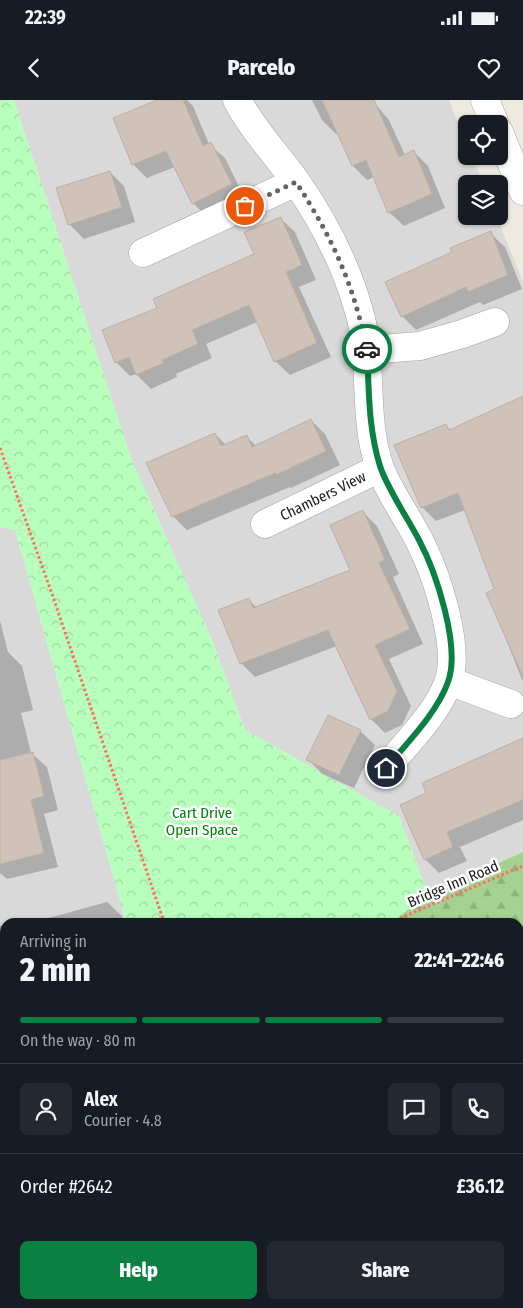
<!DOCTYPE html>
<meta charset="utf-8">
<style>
:root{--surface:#171b24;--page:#242831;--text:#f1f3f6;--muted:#9ea1a6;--line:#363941;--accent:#0b8043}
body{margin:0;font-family:"Fira Sans Condensed",sans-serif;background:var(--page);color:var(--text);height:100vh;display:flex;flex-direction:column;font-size:19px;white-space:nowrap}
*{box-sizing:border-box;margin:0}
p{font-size:16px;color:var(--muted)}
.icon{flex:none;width:28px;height:28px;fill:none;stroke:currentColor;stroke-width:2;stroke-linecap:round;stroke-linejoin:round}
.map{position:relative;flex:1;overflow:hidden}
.panel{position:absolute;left:0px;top:818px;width:524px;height:391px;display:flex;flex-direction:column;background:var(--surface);border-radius:15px 15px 0 0;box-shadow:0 1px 4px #0004}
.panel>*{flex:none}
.tools{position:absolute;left:458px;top:15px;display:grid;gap:10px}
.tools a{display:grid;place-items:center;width:50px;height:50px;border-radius:8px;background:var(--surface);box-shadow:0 1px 4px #0004;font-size:25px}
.pin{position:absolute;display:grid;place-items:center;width:42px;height:42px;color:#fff;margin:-21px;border:2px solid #fff;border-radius:50%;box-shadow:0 1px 5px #0007}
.courier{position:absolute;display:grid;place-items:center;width:50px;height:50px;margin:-25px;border:4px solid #0b8043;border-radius:50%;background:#fff;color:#222;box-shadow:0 1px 6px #0007}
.summary em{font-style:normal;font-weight:800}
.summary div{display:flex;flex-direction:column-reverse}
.summary{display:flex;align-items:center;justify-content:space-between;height:85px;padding:0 20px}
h1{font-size:32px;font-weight:800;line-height:38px}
.bar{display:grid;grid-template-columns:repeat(4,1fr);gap:8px 5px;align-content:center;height:60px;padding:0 20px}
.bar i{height:6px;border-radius:4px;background:var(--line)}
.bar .active{background:var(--accent)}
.bar p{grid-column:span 4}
.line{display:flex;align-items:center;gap:12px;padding:0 20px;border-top:1px solid var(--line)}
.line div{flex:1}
.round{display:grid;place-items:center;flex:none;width:52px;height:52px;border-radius:8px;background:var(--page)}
.action{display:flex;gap:10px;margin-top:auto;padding:10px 20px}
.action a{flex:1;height:58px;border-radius:8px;background:var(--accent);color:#fff;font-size:20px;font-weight:800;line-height:58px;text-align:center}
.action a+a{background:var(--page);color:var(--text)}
.status{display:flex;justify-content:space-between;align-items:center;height:35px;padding:0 25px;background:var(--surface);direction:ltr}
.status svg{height:14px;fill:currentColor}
header{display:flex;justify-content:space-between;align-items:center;height:65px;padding:0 20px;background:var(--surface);font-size:22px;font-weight:800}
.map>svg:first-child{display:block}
.residential{fill:#dad9d9}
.forest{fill:url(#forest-firs)}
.park{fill:url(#park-crowns)}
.shadow{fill:#0003}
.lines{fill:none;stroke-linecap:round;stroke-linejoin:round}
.stream{stroke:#9cd2e1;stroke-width:11}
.building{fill:#cfc2b9;stroke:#c1afa2}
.minor-casing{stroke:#a3a3a3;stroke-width:29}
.tertiary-casing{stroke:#a3a3a3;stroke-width:29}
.path{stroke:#ff6f61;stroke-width:3;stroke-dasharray:2.5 2.5;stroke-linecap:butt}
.minor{stroke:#fff;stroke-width:28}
.tertiary{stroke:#fff;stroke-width:28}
.rail{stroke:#6a6a6a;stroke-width:4;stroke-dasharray:10 10;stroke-linecap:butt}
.done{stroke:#666461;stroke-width:5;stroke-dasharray:0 9}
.route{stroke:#0b8043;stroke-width:6}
.labels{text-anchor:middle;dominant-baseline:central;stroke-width:5;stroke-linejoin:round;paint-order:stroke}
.street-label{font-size:15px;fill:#1c1c1c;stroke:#fff}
.park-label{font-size:15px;fill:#01820a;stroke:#fff}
</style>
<div class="status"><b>22:39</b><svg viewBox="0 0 49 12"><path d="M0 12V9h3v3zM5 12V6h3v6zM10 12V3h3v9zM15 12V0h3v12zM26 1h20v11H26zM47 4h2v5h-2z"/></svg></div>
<header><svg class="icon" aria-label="back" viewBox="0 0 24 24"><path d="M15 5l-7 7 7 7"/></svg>Parcelo<svg class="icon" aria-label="heart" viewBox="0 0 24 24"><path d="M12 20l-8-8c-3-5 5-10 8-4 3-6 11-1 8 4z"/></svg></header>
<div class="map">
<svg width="523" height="1208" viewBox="0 0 523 1208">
<defs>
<pattern id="forest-firs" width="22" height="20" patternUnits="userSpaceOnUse" patternTransform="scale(1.25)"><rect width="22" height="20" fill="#a5d291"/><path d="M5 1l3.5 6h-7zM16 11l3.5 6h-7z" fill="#8db47c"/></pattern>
<pattern id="park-crowns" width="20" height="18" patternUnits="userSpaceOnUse" patternTransform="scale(1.25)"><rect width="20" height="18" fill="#b8febc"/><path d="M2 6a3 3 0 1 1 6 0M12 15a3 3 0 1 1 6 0" fill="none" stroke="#9ed9a1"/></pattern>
</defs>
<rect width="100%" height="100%" fill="#efeae0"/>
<path class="residential" d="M14 0H449L466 43V56H472L483 84H466V116H496L523 182V752L428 794 399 716 245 630 213 542 132 361Z
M0 427 15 430 126 822H5V932L0 933Z"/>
<path class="forest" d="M523 752V1028L519 1036V822H392L428 794Z
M5 972V1204H431L429 1208H0V973Z"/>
<path class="park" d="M0 0H14L132 361 213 542 245 630 399 716 428 794 392 822H126L15 430 0 427Z
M5 932V972L0 973V933Z"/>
<path class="shadow" d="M160 0H187L193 6 209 44 225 58 245 99 207 117 193 103 175 67 147 78 133 64Z
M312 0H372L389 20 405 55 414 52 428 66 445 108 404 126 389 112 374 77 367 80 353 66 338 33 336 34 322 20Z
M110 72 124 86 135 122 84 139 69 124Z
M280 118 295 132 316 180 299 187 331 257 290 275 275 261 257 222 206 244 212 258 176 274 177 277 151 289 136 274 130 276 116 262 158 208 255 154Z
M490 133 505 147 522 189 483 205 480 202 416 230 402 216Z
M523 298V582L488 494 496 490 465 410 436 421 422 407 446 326 451 331Z
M311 320 325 334 340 365 291 388 290 387 187 430 173 416 215 334 226 345 246 336 256 346Z
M363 412 377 426 399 474 393 477 423 544 389 559 411 606 402 625 385 633 371 619 337 546 255 577 241 563 249 500 256 507 352 470Z
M0 521 8 552 22 566 33 610 21 613 31 653 47 667 58 710 44 714 58 767 7 779 0 773Z
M360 631 375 645 354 688 322 674 308 659Z
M523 640V720L460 747 467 761 439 773 425 759 428 694Z
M107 802 122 816 123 822H34Z
M3 825 5 828V894L0 896V826Z"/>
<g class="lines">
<path class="stream" d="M0 1151 5 1150"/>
</g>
<path class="building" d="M157 0H183L203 46 211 42 232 84 192 104 166 51 132 65 113 18Z
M322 0H374L399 57 414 50 432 94 388 113 366 60 352 66Z
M110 71 122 107 68 125 56 88Z
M281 117 302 165 286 172 317 243 274 262 249 205 192 230 198 244 162 260 164 263 136 275 129 257 115 263 102 230 157 208 153 199 254 154 244 132Z
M491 131 508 175 468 192 466 187 401 217 385 182 452 152 450 148Z
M523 296V577L486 493 494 489 458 393 421 408 394 345 446 324 449 330Z
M311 319 326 351 276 375 275 373 172 417 146 363 215 333 221 346 247 335 252 347Z
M363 410 385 460 379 463 410 529 375 545 397 591 388 611 370 620 328 530 240 564 218 510 249 498 253 508 350 470 330 425Z
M328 615 361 630 339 675 306 660Z
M523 638V700L447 732 453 747 424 760 400 705 426 693 422 683Z
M33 652 44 696 31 700 44 753 0 764V660Z"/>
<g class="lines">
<defs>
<path id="minor" d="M237 0C253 30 277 55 297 83 324 122 346 165 359 211 374 262 362 318 380 368 390 394 409 419 421 444 437 476 461 548 448 583 436 615 407 642 386 668
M143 153 296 82
M367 250 420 246 462 234 495 222
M265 424 380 368
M449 581 511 604
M0 917 5 916"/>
<path id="tertiary" d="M485 0 495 24
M499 32 523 91"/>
</defs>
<use href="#minor" class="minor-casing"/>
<use href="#tertiary" class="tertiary-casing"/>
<path class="path" d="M0 348 52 494 164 822
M391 822 523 766
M376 1204 380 1208
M91 1208 92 1204"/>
<use href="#minor" class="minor"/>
<use href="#tertiary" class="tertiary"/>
<path class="rail" d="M519 1098 523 1091
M519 1142 523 1134
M455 1208 457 1204
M480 1208 483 1204"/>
</g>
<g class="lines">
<path class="done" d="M245 106 296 82C333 139 353 183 367 249"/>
<path class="route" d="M367 249C369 289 368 328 380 366 386 386 408 419 419 440 436 472 461 547 448 582 437 613 407 643 386 668"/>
</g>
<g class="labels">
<g class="street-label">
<text transform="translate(323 396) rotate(-26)">Chambers View</text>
<text transform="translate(453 784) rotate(-23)">Bridge Inn Road</text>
</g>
<g class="park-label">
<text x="202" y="713">Cart Drive<tspan x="202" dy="17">Open Space</tspan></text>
</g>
</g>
</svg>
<div class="tools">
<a><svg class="icon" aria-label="locate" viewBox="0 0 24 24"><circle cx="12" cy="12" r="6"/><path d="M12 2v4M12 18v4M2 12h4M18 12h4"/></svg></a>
<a><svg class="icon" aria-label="layers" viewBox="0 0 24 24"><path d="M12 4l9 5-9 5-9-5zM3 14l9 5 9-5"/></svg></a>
</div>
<div class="pin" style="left:245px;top:106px;background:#ea580c"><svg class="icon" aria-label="bag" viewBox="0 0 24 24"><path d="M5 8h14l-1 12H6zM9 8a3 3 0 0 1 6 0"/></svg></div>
<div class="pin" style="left:386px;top:668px;background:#1f2937"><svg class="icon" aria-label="home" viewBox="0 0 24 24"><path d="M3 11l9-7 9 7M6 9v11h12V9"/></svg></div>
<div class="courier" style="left:367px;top:249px"><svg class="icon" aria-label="car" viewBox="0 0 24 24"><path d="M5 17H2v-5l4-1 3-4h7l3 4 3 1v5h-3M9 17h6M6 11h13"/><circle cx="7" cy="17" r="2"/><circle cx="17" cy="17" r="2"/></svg></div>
<section class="panel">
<div class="summary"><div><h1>2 min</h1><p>Arriving in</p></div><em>22:41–22:46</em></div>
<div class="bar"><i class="active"></i><i class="active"></i><i class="active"></i><i></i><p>On the way · 80 m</p></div>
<div class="line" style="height:90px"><a class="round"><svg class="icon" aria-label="person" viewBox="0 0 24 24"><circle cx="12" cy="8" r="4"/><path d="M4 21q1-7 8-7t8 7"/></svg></a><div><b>Alex</b><p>Courier · 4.8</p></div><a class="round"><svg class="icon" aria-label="chat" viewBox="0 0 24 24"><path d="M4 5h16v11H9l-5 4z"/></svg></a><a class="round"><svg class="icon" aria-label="phone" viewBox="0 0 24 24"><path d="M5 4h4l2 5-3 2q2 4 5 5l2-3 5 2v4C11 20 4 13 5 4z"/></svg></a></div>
<div class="line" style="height:65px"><div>Order #2642</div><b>£36.12</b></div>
<div class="action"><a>Help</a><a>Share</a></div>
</section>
</div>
